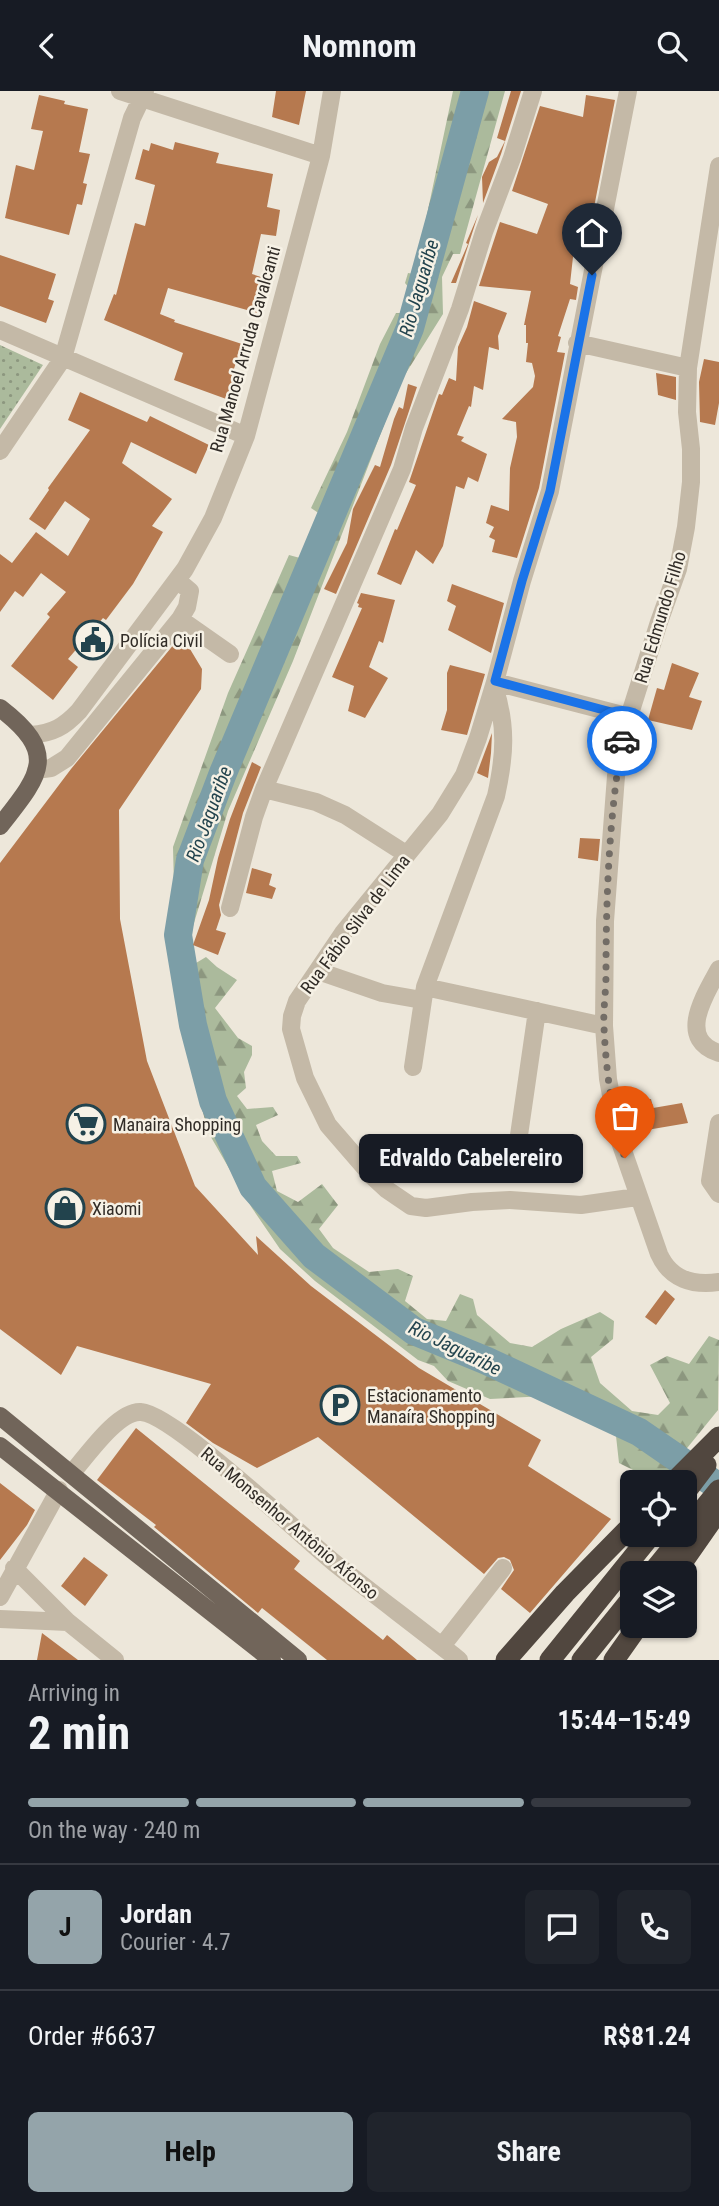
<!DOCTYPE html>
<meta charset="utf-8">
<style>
:root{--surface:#171b24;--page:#20242c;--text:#f1f3f6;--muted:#9ea1a6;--line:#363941;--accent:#94a4aa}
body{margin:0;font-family:"Roboto Condensed",sans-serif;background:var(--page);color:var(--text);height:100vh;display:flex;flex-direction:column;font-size:26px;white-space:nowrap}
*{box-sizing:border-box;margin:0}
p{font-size:23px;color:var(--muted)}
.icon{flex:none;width:38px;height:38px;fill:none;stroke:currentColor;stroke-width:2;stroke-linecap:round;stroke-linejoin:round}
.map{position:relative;height:1569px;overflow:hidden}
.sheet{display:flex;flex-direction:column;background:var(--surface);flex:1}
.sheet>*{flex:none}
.buttons{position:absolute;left:620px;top:1379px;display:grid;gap:14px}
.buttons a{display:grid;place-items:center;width:77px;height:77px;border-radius:10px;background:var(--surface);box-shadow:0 2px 5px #0004;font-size:35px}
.pin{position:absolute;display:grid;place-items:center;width:60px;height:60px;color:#fff;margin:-72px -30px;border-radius:50% 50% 50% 0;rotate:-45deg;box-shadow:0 0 7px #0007}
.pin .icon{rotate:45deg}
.courier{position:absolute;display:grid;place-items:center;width:70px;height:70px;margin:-35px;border:5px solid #1a73e8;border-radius:50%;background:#fff;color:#222;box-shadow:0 2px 9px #0007}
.bubble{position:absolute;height:49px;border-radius:10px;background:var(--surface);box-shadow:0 2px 5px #0004;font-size:23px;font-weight:700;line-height:49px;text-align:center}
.head em{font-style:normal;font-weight:700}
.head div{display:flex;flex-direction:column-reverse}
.head{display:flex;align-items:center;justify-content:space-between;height:119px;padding:0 28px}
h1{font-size:46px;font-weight:700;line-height:52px}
.bar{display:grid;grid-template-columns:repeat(4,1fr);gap:10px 7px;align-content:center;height:84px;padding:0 28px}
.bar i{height:9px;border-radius:5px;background:var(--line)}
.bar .on{background:var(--accent)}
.bar p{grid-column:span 4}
.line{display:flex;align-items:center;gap:18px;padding:0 28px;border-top:2px solid var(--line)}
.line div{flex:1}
.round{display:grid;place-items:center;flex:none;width:74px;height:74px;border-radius:10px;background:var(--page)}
.cta{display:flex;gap:14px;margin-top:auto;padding:14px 28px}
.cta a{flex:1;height:80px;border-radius:10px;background:var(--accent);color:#111;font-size:28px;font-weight:700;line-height:80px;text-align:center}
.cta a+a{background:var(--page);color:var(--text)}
header{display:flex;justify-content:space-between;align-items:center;height:91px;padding:0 28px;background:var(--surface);font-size:32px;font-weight:700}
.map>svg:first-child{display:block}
.grass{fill:url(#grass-dots)}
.forest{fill:url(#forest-firs)}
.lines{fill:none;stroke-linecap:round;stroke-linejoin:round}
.river{stroke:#7c9ea7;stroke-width:28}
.building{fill:#b6794f}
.minor{stroke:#c4b9a7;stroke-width:18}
.major{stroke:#71655a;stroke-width:18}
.highway{stroke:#51473f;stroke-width:21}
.done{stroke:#736d66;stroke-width:7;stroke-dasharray:0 12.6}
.route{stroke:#1a73e8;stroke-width:9}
.labels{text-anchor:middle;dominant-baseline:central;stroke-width:5;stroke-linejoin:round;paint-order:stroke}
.street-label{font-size:18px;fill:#312c27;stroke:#f6f1e5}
.poi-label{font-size:18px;fill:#312c27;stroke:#f6f1e5;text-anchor:start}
.water-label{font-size:19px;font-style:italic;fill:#22434d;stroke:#f6f1e5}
</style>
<header><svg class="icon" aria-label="back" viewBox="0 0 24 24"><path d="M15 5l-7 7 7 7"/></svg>Nomnom<svg class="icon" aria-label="search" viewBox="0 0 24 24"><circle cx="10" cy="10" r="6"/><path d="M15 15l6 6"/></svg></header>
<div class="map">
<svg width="719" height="1569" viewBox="0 0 719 1569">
<defs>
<pattern id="grass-dots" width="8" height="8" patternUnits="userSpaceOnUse" patternTransform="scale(1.75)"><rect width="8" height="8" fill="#abba9c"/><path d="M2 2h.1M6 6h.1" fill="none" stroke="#8c977f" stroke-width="1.8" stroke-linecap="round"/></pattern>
<pattern id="forest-firs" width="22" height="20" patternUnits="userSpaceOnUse" patternTransform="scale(1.75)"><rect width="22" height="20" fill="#abba9c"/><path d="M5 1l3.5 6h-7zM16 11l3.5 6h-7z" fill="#8c977f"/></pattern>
</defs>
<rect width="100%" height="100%" fill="#ede7da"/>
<path class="grass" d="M0 254 43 274 0 338Z"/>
<path class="forest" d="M453 0H505L460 163H453L442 186 443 223 401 290 293 570 228 720 190 845 191 875 206 866 217 876 237 889 215 917 238 947 252 955V964L244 981 246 997 237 1005 247 1018 273 1016 278 1024 256 1034 262 1050 276 1065H297L301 1072 272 1080 277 1100 298 1111 322 1093 338 1114 319 1138 333 1157 369 1181 398 1178 413 1185 405 1210 427 1228 446 1230 460 1203 473 1208 477 1224 510 1252 532 1256 561 1238 600 1221 614 1230 613 1248 591 1266 600 1292 632 1320 658 1324 670 1312 650 1274 667 1265 689 1273 709 1245 719 1249 718 1319 666 1383 651 1388 619 1372 615 1336 546 1305 490 1308 448 1290 434 1275 418 1269 315 1190 280 1158 252 1117 208 1041 177 919 173 756 228 602 289 464 300 467 320 423 311 417 347 341 380 253 396 222H404L414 203 405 192 408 182 414 183 418 166Z"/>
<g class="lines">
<path class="river" d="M475 0 410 237 223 682 190 769 178 844 193 934 213 1010 253 1096 314 1165 414 1240 487 1270 639 1341 719 1396"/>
</g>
<path class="building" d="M276 0H306L299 34 272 26Z
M511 0H521L501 63 483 112 482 86 489 71 497 66 505 50 497 47Z
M39 4 65 10 64 13 88 18 79 61 90 63 83 92 87 93 82 114 77 113 69 144 5 127 16 74 34 79 43 40 31 38Z
M586 4 615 9 587 152 575 148 570 193 578 196 576 209 570 208 558 245 561 246 557 261 565 262 539 397 517 467 492 461 495 449 489 446 494 436 486 432 491 414 509 420 510 377 517 346 516 331 502 328 533 296 535 285 532 272 526 271 528 252H526V234H524L531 200 479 195 500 131 537 143 548 113 512 100 540 15 583 26Z
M175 51 219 62 216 72 273 83 267 116 280 119 276 145 261 143 252 183 270 189 261 223 168 197 160 223 175 229 174 231 242 253 231 287 236 289 229 309 174 289 183 262 104 229 114 203 116 204 135 132 145 135 155 94 135 88 143 58 149 60 151 52 173 59Z
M478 124 456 192H451L468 153 466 152Z
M0 164 56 183 48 208 54 210 46 232 0 215Z
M474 210 507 222 498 245 499 259 489 256 483 299 474 295 471 316 469 315 457 344 464 346 461 350 487 363 478 391 468 386 464 398 456 395 443 455 433 473 416 459 401 494 377 483 395 438 397 439 416 394 409 391 439 303 442 304 449 287 456 290 458 256 467 236Z
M704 268 719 271V312L715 334 700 331 699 291Z
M656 282 676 286V309L658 304Z
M408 293 417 296 391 374 336 503 324 498 347 452 353 418 375 374 380 376 394 328 399 316 403 318Z
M80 301 147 331 150 325 209 354 196 383 131 351 122 372 172 408 152 435 163 441 133 493 106 529 103 527 68 568 78 576 53 609 11 575 50 526 47 523 66 501 41 482 23 506 15 500 0 521V463L12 472 36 441 68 465 90 428 65 410 45 439 29 428 49 399 48 397 90 339 68 329Z
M452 493 504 512 491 562 448 539 456 515 447 510Z
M361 502 395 509 383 552 379 550 369 576 388 587 365 627 348 620 354 595 332 586 362 517 358 516 359 513 357 512Z
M175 552 190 558 202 578 201 598 119 719 120 828 147 970 195 1095 258 1164 256 1145 311 1195 419 1277 541 1349 528 1375 611 1428 530 1522 501 1498 514 1479 510 1469 504 1466 498 1467 484 1483 318 1346 257 1377 213 1352 186 1332 211 1293 77 1255 61 1284 0 1238V772L71 678Z
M672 572 699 582 689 606 702 610 692 639 648 629 657 597 664 599Z
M450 574 485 583 467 644 441 639 447 619V582Z
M492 642 491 662 488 687 477 682Z
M252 671 261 676 243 722 219 814 221 824 216 839 226 842 218 864 193 854 209 809 218 767 230 728Z
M580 747 600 748 598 770 578 767Z
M252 777 272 783 269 794 276 797 272 808 246 802Z
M651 1008 653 1017 682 1012 688 1032 635 1041 629 1010Z
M665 1199 675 1208 656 1234 645 1226Z
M136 1337 300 1470 294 1478 383 1549 387 1544 417 1569H327L262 1517 258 1522 154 1436 156 1434 97 1389Z
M0 1392 35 1419 27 1434 0 1469Z
M84 1466 108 1484 85 1515 61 1495Z
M42 1542 78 1569H37Z"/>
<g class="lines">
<path class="minor" d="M120 0 321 65
M628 0 550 400 522 490 495 591 478 647 464 684 440 723 343 842 297 910 292 925 291 938 305 987 328 1034 373 1086 386 1098 411 1115 426 1117 472 1111 510 1109 581 1114 637 1106
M719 75 688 277 687 321 691 358V391L686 436 678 478 659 531 622 648 616 685 605 830 604 935 608 988 619 1048 659 1163C670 1188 693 1195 719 1191
M0 239 246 345
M577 252 688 277
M0 360 63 267 132 27 145 0
M180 528 230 563
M495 591 630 626
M31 644C53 642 64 636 79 620L185 478 213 427 246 345 321 65 332 0
M36 679 51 677 67 667 180 528 187 516 190 500 177 489
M264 698 316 711 345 724 406 763
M230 817 254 726 264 698 402 378 414 337 460 218 484 141 512 67 533 0
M719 878C705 904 676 948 719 962
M318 880 382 902 422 909
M425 896 604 935
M413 976 425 896 496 705C505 664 507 635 494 595
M719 1032 710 1090 719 1103
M517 1058 537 920
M71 1383C86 1366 118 1319 141 1321 174 1323 303 1447 337 1474 377 1506 419 1537 459 1569
M14 1477 68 1531 115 1569
M0 1506 59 1399
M0 1528 68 1531
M442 1555 503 1477"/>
<path class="major" d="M0 617C60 663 40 684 0 735
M0 1325 298 1569
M0 1355 272 1569"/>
<path class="highway" d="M674 1391 719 1346
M684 1403 706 1374
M684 1442 719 1399
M652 1482 683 1444
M675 1482 719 1419
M506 1569 565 1502 632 1434
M550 1569 651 1444
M582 1569 632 1507
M614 1569 638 1535"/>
</g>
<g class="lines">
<path class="done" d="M622 650C609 727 606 806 606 883 606 901 603 919 604 936 606 980 612 1026 625 1067"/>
<path class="route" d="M592 184 550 400 522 490 495 590 630 626 622 650"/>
</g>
<defs>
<symbol id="civic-ring" viewBox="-11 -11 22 22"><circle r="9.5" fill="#f6f1e5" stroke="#22434d" stroke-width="1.5"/><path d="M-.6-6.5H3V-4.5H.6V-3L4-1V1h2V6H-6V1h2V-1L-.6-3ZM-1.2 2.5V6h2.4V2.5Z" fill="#22434d"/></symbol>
<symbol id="supermarket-ring" viewBox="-11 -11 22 22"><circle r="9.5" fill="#f6f1e5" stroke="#22434d" stroke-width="1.5"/><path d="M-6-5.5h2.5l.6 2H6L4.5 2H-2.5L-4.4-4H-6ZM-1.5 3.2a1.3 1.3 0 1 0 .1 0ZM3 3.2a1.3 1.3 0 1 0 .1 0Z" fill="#22434d"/></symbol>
<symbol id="shop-ring" viewBox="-11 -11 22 22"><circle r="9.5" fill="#f6f1e5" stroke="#22434d" stroke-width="1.5"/><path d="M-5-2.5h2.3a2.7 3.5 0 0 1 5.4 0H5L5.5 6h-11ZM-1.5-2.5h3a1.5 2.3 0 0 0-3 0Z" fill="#22434d"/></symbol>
<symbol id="parking-ring" viewBox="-11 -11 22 22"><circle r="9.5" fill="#f6f1e5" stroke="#22434d" stroke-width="1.5"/><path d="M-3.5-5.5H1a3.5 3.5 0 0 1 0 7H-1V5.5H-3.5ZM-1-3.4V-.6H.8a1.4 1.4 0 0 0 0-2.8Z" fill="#22434d"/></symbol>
</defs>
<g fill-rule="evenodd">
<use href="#civic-ring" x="71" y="527" width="44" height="44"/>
<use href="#supermarket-ring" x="64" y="1011" width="44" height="44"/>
<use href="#shop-ring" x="43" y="1095" width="44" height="44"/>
<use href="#parking-ring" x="318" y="1292" width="44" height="44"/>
</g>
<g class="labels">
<g class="street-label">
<text transform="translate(245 258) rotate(-74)">Rua Manoel Arruda Cavalcanti</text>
<text transform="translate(660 526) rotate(-73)">Rua Edmundo Filho</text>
<text transform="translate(355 833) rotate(-53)">Rua Fábio Silva de Lima</text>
<text transform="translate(290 1432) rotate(40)">Rua Monsenhor Antônio Afonso</text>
</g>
<g class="poi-label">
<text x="120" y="549">Polícia Civil</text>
<text x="113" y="1033">Manaira Shopping</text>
<text x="92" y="1117">Xiaomi</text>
<text x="367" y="1304">Estacionamento<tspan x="367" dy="21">Manaíra Shopping</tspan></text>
</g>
<g class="water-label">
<text transform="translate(419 197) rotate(-74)">Rio Jaguaribe</text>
<text transform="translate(209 723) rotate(-70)">Rio Jaguaribe</text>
<text transform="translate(455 1257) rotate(26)">Rio Jaguaribe</text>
</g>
</g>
</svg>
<div class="buttons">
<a><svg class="icon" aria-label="locate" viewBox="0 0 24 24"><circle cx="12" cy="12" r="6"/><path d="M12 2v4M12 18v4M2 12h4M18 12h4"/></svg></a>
<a><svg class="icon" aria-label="layers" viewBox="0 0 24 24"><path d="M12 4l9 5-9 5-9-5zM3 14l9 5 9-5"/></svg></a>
</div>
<div class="pin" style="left:625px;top:1067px;background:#ea580c"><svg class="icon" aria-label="bag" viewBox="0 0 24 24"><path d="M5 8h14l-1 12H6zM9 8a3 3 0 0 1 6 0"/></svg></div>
<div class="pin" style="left:592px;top:184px;background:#1f2937"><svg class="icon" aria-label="home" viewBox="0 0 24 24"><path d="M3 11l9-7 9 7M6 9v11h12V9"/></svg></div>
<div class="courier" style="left:622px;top:650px"><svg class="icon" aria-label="car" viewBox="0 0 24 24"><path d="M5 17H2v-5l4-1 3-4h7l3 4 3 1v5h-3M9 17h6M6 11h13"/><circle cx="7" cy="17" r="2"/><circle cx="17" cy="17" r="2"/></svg></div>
<div class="bubble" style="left:359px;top:1043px;width:224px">Edvaldo Cabelereiro</div>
</div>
<section class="sheet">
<div class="head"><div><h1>2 min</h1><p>Arriving in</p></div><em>15:44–15:49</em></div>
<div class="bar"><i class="on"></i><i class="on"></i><i class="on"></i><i></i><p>On the way · 240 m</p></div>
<div class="line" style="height:126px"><b class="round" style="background:var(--accent);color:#111">J</b><div><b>Jordan</b><p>Courier · 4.7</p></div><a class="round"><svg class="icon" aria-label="chat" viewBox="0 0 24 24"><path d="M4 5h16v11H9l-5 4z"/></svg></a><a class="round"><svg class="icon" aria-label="phone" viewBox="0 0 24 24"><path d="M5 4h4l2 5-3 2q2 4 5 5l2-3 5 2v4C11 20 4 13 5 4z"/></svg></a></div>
<div class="line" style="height:91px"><div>Order #6637</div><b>R$81.24</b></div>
<div class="cta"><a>Help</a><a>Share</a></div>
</section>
